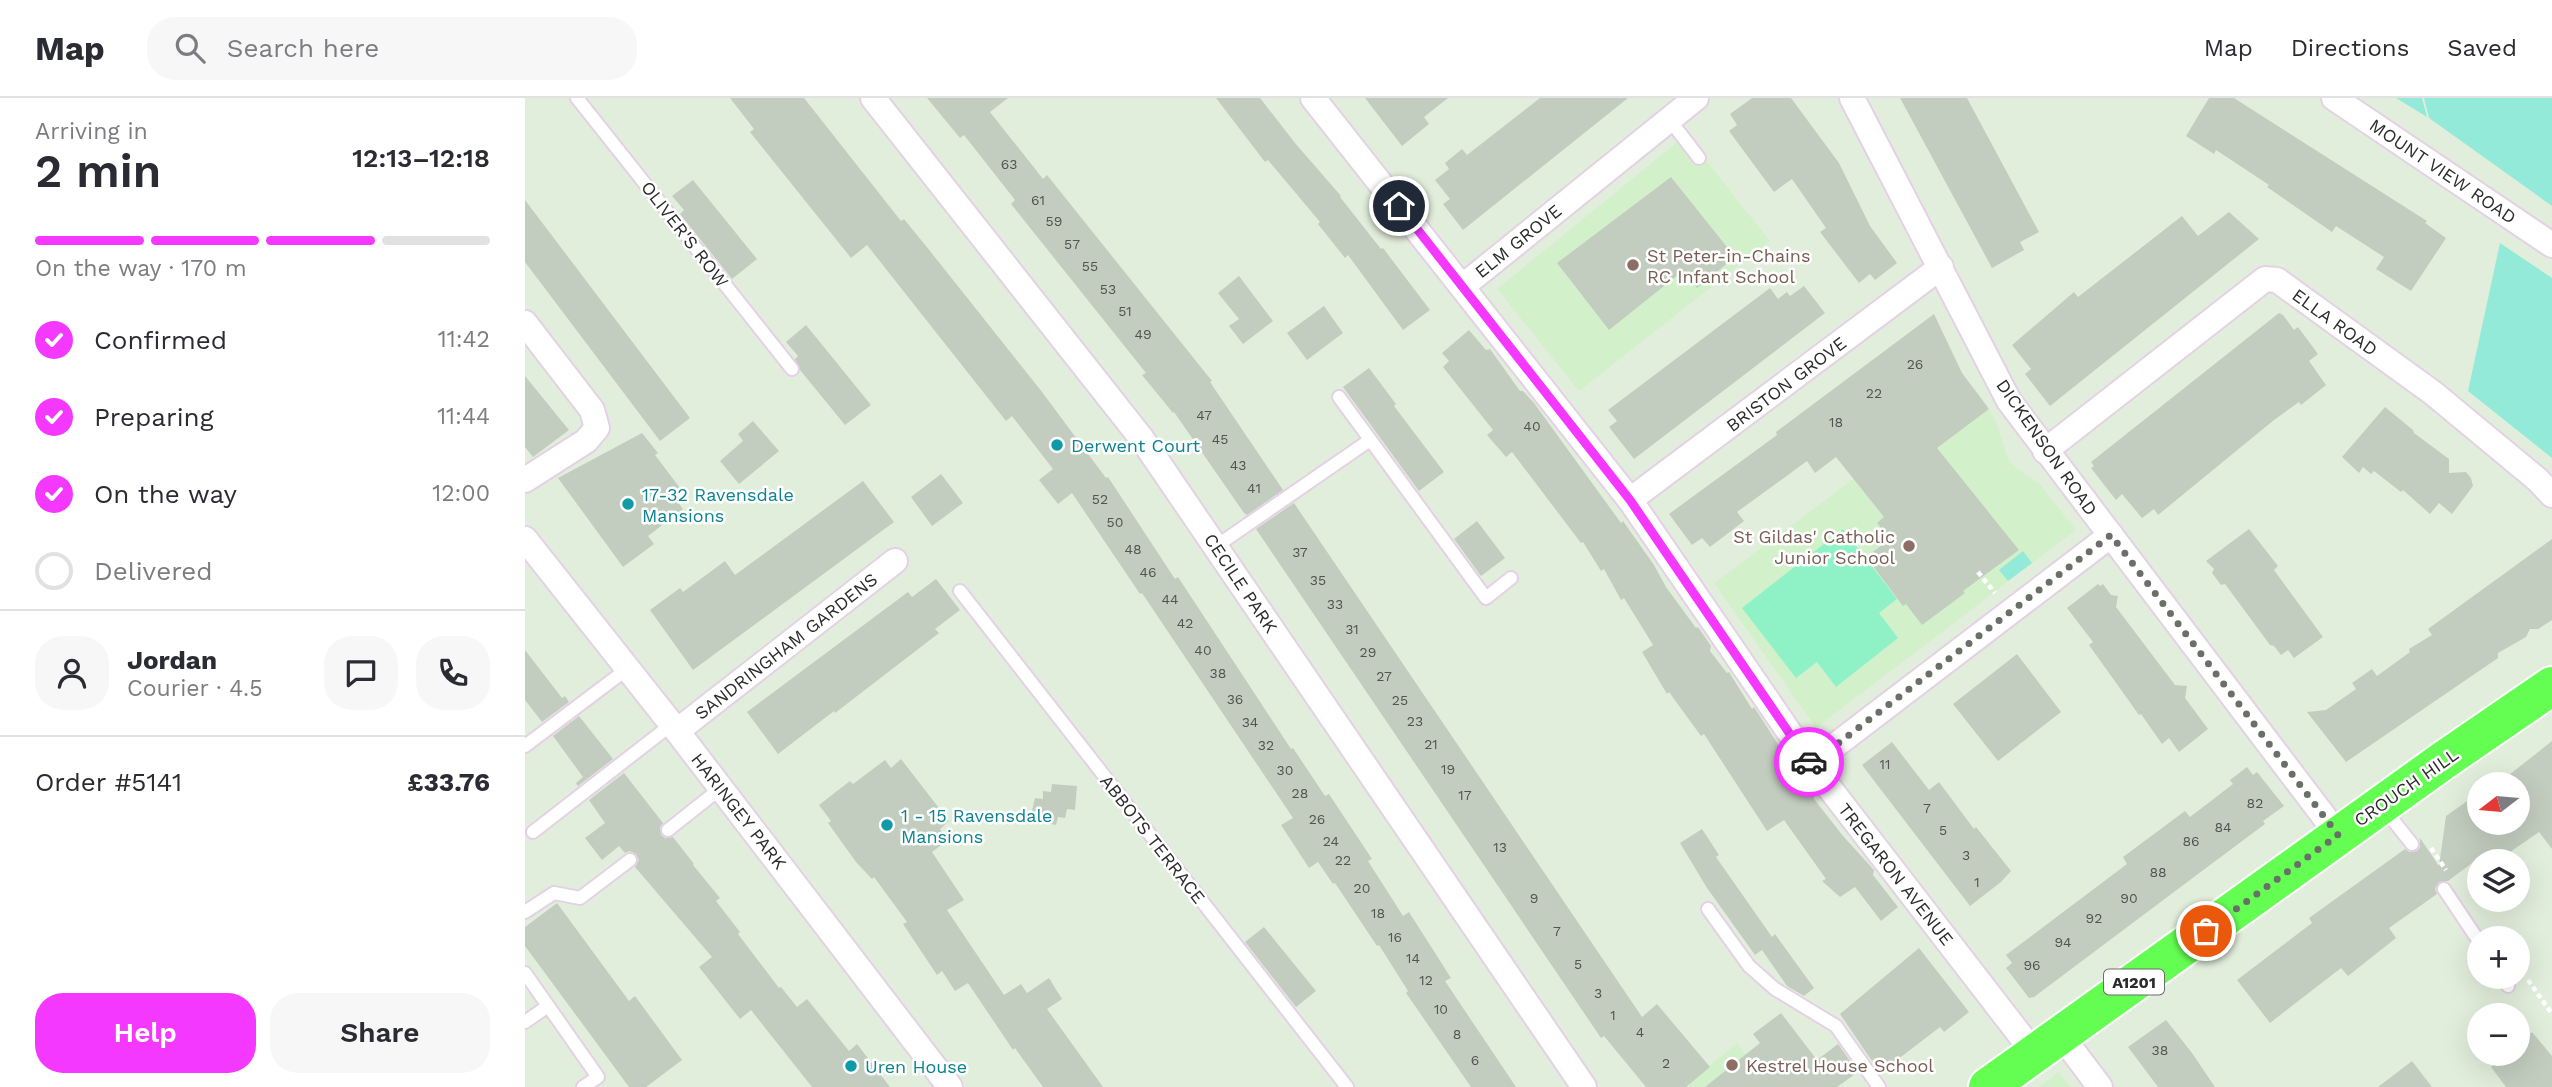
<!DOCTYPE html>
<meta charset="utf-8">
<style>
:root{--surface:#fff;--page:#f7f7f7;--text:#2b2b33;--muted:#7c7c81;--line:#e1e1e2;--accent:#f438ff}
body{margin:0;font-family:"Work Sans",sans-serif;background:var(--page);color:var(--text);height:100vh;display:flex;flex-direction:column;font-size:26px;white-space:nowrap}
*{box-sizing:border-box;margin:0}
p{font-size:23px;color:var(--muted)}
.icon{flex:none;width:38px;height:38px;fill:none;stroke:currentColor;stroke-width:2;stroke-linecap:round;stroke-linejoin:round}
.map{position:relative;flex:1;overflow:hidden}
.panel{display:flex;flex-direction:column;background:var(--surface);width:525px}
.panel>*{flex:none}
.needle{width:46px;rotate:254deg}
.tools{position:absolute;left:1942px;top:674px;display:grid;gap:14px}
.tools a{display:grid;place-items:center;width:63px;height:63px;border-radius:50%;background:var(--surface);box-shadow:0 7px 28px #0002;font-size:35px}
.pin{position:absolute;display:grid;place-items:center;width:60px;height:60px;color:#fff;margin:-30px;border:4px solid #fff;border-radius:50%;box-shadow:0 2px 7px #0007}
.courier{position:absolute;display:grid;place-items:center;width:70px;height:70px;margin:-35px;border:5px solid #f438ff;border-radius:50%;background:#fff;color:#222;box-shadow:0 2px 9px #0007}
.overview em{font-style:normal;font-weight:600}
.overview div{display:flex;flex-direction:column-reverse}
.overview{display:flex;align-items:center;justify-content:space-between;height:119px;padding:0 35px}
h1{font-size:46px;font-weight:600;line-height:52px}
.bar{display:grid;grid-template-columns:repeat(4,1fr);gap:10px 7px;align-content:center;height:84px;padding:0 35px}
.bar i{height:9px;border-radius:5px;background:var(--line)}
.bar .selected{background:var(--accent)}
.bar p{grid-column:span 4}
.line{display:flex;align-items:center;gap:18px;padding:0 35px;border-top:2px solid var(--line)}
.line div{flex:1}
.round{display:grid;place-items:center;flex:none;width:74px;height:74px;border-radius:28px;background:var(--page)}
ol{padding:0 35px;list-style:none}
li{display:flex;align-items:center;gap:21px;height:77px}
li p{margin-inline-start:auto}
li .icon{padding:7px;border-radius:50%;background:var(--accent);color:#fff;stroke-width:4}
li:last-child{color:var(--muted)}
li i{width:38px;height:38px;border:4px solid var(--line);border-radius:50%}
.cta{display:flex;gap:14px;margin-top:auto;padding:14px 35px}
.cta a{flex:1;height:80px;border-radius:28px;background:var(--accent);color:#fff;font-size:28px;font-weight:600;line-height:80px;text-align:center}
.cta a+a{background:var(--page);color:var(--text)}
header{display:flex;align-items:center;gap:42px;box-sizing:border-box;height:98px;padding:0 35px;background:var(--surface);border-bottom:2px solid var(--line)}
header strong{font-size:33px}
nav{display:flex;gap:38px;margin-inline-start:auto;font-size:24px}
.search{width:490px;height:63px;background:var(--page);display:flex;align-items:center;gap:18px;box-sizing:border-box;padding:0 24px;border-radius:28px;color:var(--muted);font-size:26px}
main{display:flex;flex:1;min-height:0}
.map>svg:first-child{display:block}
.education{fill:#d2f1ca}
.green{fill:#93ead8}
.pitch{fill:#8ef2c6}
.building{fill:#c2cdbf}
.lines{fill:none;stroke-linecap:round;stroke-linejoin:round}
.lane-casing{stroke:#e4d1e5;stroke-width:16}
.street-casing{stroke:#e4d1e5;stroke-width:28}
.primary-casing{stroke:#fff;stroke-width:42}
.path{stroke:#fff;stroke-width:4.5;stroke-dasharray:5 3.5;stroke-linecap:butt}
.lane{stroke:#fff;stroke-width:12}
.street{stroke:#fff;stroke-width:24}
.primary{stroke:#64fe52;stroke-width:38}
.done{stroke:#6b6f69;stroke-width:7;stroke-dasharray:0 12.6}
.route{stroke:#f438ff;stroke-width:9}
.education-dot{fill:#8d6e63;stroke:#fff;stroke-width:2.5}
.culture-dot{fill:#0f9aa8;stroke:#fff;stroke-width:2.5}
.labels{text-anchor:middle;dominant-baseline:central;stroke-width:5;stroke-linejoin:round;paint-order:stroke}
.number-label{font-size:14px;fill:#515450}
.shield{fill:#fff;stroke:#6b6b6b;stroke-width:2}
.shield-label{font-size:16px;font-weight:bold;fill:#2b2b2b}
.street-label{font-size:18px;fill:#2b2b2b;stroke:#fff}
.education-label{font-size:18px;fill:#785e54;stroke:#fff;text-anchor:start}
.culture-label{font-size:18px;fill:#0d838f;stroke:#fff;text-anchor:start}
</style>
<header>
<strong>Map</strong>
<div class="search"><svg class="icon" aria-label="search" viewBox="0 0 24 24"><circle cx="10" cy="10" r="6"/><path d="M15 15l6 6"/></svg>Search here</div>
<nav><a>Map</a><a>Directions</a><a>Saved</a></nav>
</header>
<main>
<section class="panel">
<div class="overview"><div><h1>2 min</h1><p>Arriving in</p></div><em>12:13–12:18</em></div>
<div class="bar"><i class="selected"></i><i class="selected"></i><i class="selected"></i><i></i><p>On the way · 170 m</p></div>
<ol>
<li><svg class="icon" aria-label="check" viewBox="0 0 24 24"><path d="M5 12l5 5 9-10"/></svg>Confirmed<p>11:42</p></li>
<li><svg class="icon" aria-label="check" viewBox="0 0 24 24"><path d="M5 12l5 5 9-10"/></svg>Preparing<p>11:44</p></li>
<li><svg class="icon" aria-label="check" viewBox="0 0 24 24"><path d="M5 12l5 5 9-10"/></svg>On the way<p>12:00</p></li>
<li><i></i>Delivered</li>
</ol>
<div class="line" style="height:126px"><a class="round"><svg class="icon" aria-label="person" viewBox="0 0 24 24"><circle cx="12" cy="8" r="4"/><path d="M4 21q1-7 8-7t8 7"/></svg></a><div><b>Jordan</b><p>Courier · 4.5</p></div><a class="round"><svg class="icon" aria-label="chat" viewBox="0 0 24 24"><path d="M4 5h16v11H9l-5 4z"/></svg></a><a class="round"><svg class="icon" aria-label="phone" viewBox="0 0 24 24"><path d="M5 4h4l2 5-3 2q2 4 5 5l2-3 5 2v4C11 20 4 13 5 4z"/></svg></a></div>
<div class="line" style="height:91px"><div>Order #5141</div><b>£33.76</b></div>
<div class="cta"><a>Help</a><a>Share</a></div>
</section>
<div class="map">
<svg width="2027" height="989" viewBox="0 0 2027 989">
<rect width="100%" height="100%" fill="#e2eedc"/>
<path class="education" d="M1161 37 1245 143 1054 293 972 191Z
M1450 290 1471 323 1483 361 1491 370 1514 385 1551 432 1291 630 1189 485Z
M1212 945 1245 989H1159Z
M1534 974 1545 989H1514Z"/>
<path class="green" d="M1871 0H1897L1902 19Z
M1899 0H2027V108L1904 20Z
M1975 145 2027 180V360L1943 293Z
M1498 453 1507 465 1483 483 1474 472Z"/>
<path class="pitch" d="M1318 431 1372 501 1354 515 1373 540 1311 589 1292 564 1271 580 1217 510Z"/>
<path class="building" d="M205 0H279L376 123 379 121 405 153 517 294 581 380 583 379 650 481 653 479 766 651 768 650 800 698 804 696 847 761 843 763 878 818 884 814 926 880 920 883 991 989H946L881 895 883 893 854 847 852 848 810 785 808 786 793 764 784 770 756 727 768 720 617 495 615 496 547 395 533 406 514 382 528 371 487 318 481 323 342 147 326 160 225 34 229 31Z
M402 0H483L465 14 518 81 522 77 687 283 685 284 758 392 722 417 719 415 649 314 648 315 617 277 621 275 486 106 490 102 439 37 435 40Z
M691 0H735L770 45 816 98 815 99 856 151 858 150 905 212 878 232 823 157 820 160 793 126 795 124 743 62 740 64Z
M840 0H923L899 19 904 26 877 48Z
M1015 0H1103L938 132 918 106 925 101 910 82 924 71 920 65 937 51 942 57Z
M1227 0H1266L1314 65 1345 128 1372 165 1350 182 1345 176 1334 185 1295 134 1301 130 1267 81 1249 94 1204 33 1212 27 1205 16Z
M1375 0H1442L1514 134 1495 144 1499 152 1467 170Z
M1684 0H1709L1902 123 1900 125 1921 140 1886 193 1851 171 1859 159 1811 128 1807 134 1742 89 1744 87 1691 52 1689 56 1661 38Z
M1146 79 1210 159 1172 190 1158 173 1084 232 1032 165Z
M168 82 232 161 207 181 155 116 159 112 147 98Z
M0 102 165 320 135 343 0 164Z
M1704 114 1734 141 1525 308 1500 276 1506 271 1487 247 1549 194 1553 199 1657 118 1673 138Z
M714 178 748 223 718 246 704 228 714 221 693 195Z
M1279 188 1300 215 1109 361 1084 329 1092 323 1083 312 1245 190 1253 201 1262 194 1265 198Z
M799 208 818 235 782 262 762 235Z
M1754 215 1758 217 1769 232 1773 229 1793 256 1784 263 1801 287 1776 307 1774 304 1749 322 1633 417 1629 411 1617 420 1597 396 1591 402 1566 370 1569 368 1566 364Z
M1409 216 1437 275 1464 311 1412 350 1494 452 1438 493 1440 495 1397 527 1381 506 1378 508 1341 459 1365 441 1352 425 1359 419 1311 359 1290 375 1282 363 1212 414 1219 423 1185 449 1177 440 1167 447 1144 416 1252 337 1251 334Z
M281 227 346 307 320 327 275 272 270 261 273 258 261 244Z
M944 232 961 252 965 251 995 293H998L1009 305 1096 425 1098 423 1129 467 1141 489 1171 530 1173 529 1186 548 1185 553 1202 575 1204 574 1227 611 1229 609 1260 657 1290 695 1289 701 1318 738 1349 772 1348 777 1373 809 1356 823 1330 789 1315 799 1297 783 1301 781 1259 722 1242 733 1179 636 1176 638 1144 594 1142 596 1117 554 1128 547 1099 500 1096 502 1079 471 1076 473 1058 444 1056 445 987 354 981 359 962 337 968 332 918 269 924 263 917 255Z
M844 270 871 306 869 308 919 374 894 393 818 289Z
M0 278 44 332 8 359 0 349Z
M1860 309 1888 332 1889 335 1924 361V375L1941 374 1946 380 1948 388 1927 416 1914 405 1905 416 1878 392 1876 394 1849 373 1846 376 1838 369 1834 375 1817 359Z
M228 323 254 353 214 386 195 363 218 343 213 336Z
M117 335 133 355 130 357 158 394 150 400 158 411 123 438 129 446 98 469 33 380Z
M416 376 438 405 407 428 386 399Z
M338 383 369 424 168 572 125 512 155 490 158 494 200 463 210 477Z
M769 405 1117 919 1132 906 1185 969 1161 989H1121L1079 938 1076 940 731 431Z
M952 423 980 460 956 478 929 441Z
M1724 431 1753 468 1749 472 1798 539 1769 560 1763 552 1756 557 1749 548 1745 547 1700 486 1696 487 1687 475 1689 471 1681 463Z
M2027 441V522L2013 531H2005L2001 539 1973 555V560L1821 664 1782 614 1801 612 1831 591 1827 585 1847 571 1852 578 1885 554 1884 551 1907 537 1903 531Z
M411 481 435 512 410 531 414 535 310 615 309 613 253 656 222 614 383 494 387 499Z
M1573 486 1575 488 1578 486 1586 497 1593 498 1591 509 1650 587 1662 588 1660 600 1683 631 1654 654 1644 640 1637 646 1616 616 1614 617 1564 547 1568 544 1542 510Z
M0 552 37 600 40 598 44 604 17 624 0 602Z
M1492 556 1536 614 1473 663 1428 606Z
M54 618 88 661 53 688 51 685 58 679 28 638Z
M2027 643V751L2014 734 1972 763 1963 753 1923 783 1914 784 1910 791 1912 796 1864 830 1871 840 1823 878 1816 870 1745 925 1712 882 1787 825 1784 820 1880 751 1884 754 1892 753 1895 749V740L1914 768 1921 718 1955 694V724H1993V686H1968V684L1981 676 1984 677Z
M1367 644 1404 692 1414 684 1449 731 1451 729 1486 773 1476 784 1445 808 1337 667Z
M376 661 424 723 415 731 423 742 407 754 439 802 422 812 479 897 496 886 502 895 524 880 537 901 522 911 578 989H518L490 950 488 952 443 885 430 893 417 873 412 877 378 826 382 824 349 779 347 781 331 764 303 725 306 723 294 707 325 683 328 686 360 662 366 670Z
M1722 669 1728 677 1732 674 1759 708 1738 723 1740 726 1677 773 1509 899 1504 900 1481 870 1487 865 1481 857 1602 766 1598 759 1660 713 1665 719 1708 686 1705 682Z
M99 675 138 725 135 729 136 737 140 740 148 739 169 766 168 767 195 800 191 803 215 834 213 836 254 890 256 889 272 909 282 901 324 953 332 946 365 989H287L226 912 215 921 174 869 187 859 110 769 114 762 111 756 105 753 100 755 94 748 77 762 60 740 80 725 64 702Z
M527 686 552 688 550 712 542 711 540 720 533 719 531 727 505 721 510 700 518 701V693L526 694Z
M1177 731 1194 757 1191 759 1247 839 1250 836 1289 890 1279 898 1262 888 1237 852 1230 857 1182 790 1155 745Z
M32 805 104 903 110 898 157 962 121 989H104L0 848V829Z
M739 829 791 893 771 909 720 844Z
M1394 850 1444 914 1419 934 1415 929 1359 972 1350 960 1347 963 1315 916Z
M1256 915 1292 962 1313 946 1333 974 1312 989H1180L1235 945 1228 936Z
M1641 922 1667 955 1690 989H1633L1603 949Z
M2007 934 2027 958V989H1981L1966 969 1982 956H1993V946Z
M1887 963 1907 989H1853Z"/>
<g class="lines">
<defs>
<path id="lane" d="M52 0 267 271
M1144 21 1174 60
M814 299 961 500 986 480
M690 449 845 342
M435 493 822 989
M0 648 102 571
M1859 711 1887 746
M143 732 196 690
M8 734 147 626
M1919 791 1955 845
M1183 811 1224 868 1250 891 1311 928 1354 989
M0 814 29 795 55 800 105 762
M0 875 73 979 58 989
M1977 878 1983 888
M0 924 23 908"/>
<path id="street" d="M348 0 617 341 1059 989
M788 0 1105 402 1286 666 1509 955
M1327 0 1484 303 1813 737
M1809 0 2027 147
M938 188 1171 0
M0 225 67 312 72 330 61 343 0 382
M1520 353 1740 181 1752 182 1908 295 2013 382 2027 397
M1105 402 1416 169
M0 441 152 633 425 989
M152 633 370 463
M1286 666 1586 437
M1535 936 1575 989"/>
<path id="primary" d="M1463 989 1919 662 2027 588"/>
</defs>
<use href="#lane" class="lane-casing"/>
<use href="#street" class="street-casing"/>
<use href="#primary" class="primary-casing"/>
<path class="path" d="M1453 474 1470 495
M1906 750 1921 772
M2003 882 2027 916"/>
<use href="#lane" class="lane"/>
<use href="#street" class="street"/>
<use href="#primary" class="primary"/>
</g>
<g class="lines">
<path class="done" d="M1284 664 1286 666 1586 437 1813 737 1681 833"/>
<path class="route" d="M874 108 1105 402 1284 664"/>
</g>
<g class="education-dot">
<circle cx="1108" cy="167" r="7"/>
<circle cx="1384" cy="448" r="7"/>
<circle cx="1207" cy="967" r="7"/>
</g>
<g class="culture-dot">
<circle cx="532" cy="347" r="7"/>
<circle cx="103" cy="406" r="7"/>
<circle cx="362" cy="727" r="7"/>
<circle cx="326" cy="968" r="7"/>
</g>
<g class="labels">
<g class="number-label">
<text x="484" y="66">63</text>
<text x="513" y="102">61</text>
<text x="529" y="123">59</text>
<text x="547" y="146">57</text>
<text x="565" y="168">55</text>
<text x="583" y="191">53</text>
<text x="600" y="213">51</text>
<text x="618" y="236">49</text>
<text x="1390" y="266">26</text>
<text x="1349" y="295">22</text>
<text x="679" y="317">47</text>
<text x="1311" y="324">18</text>
<text x="1007" y="328">40</text>
<text x="695" y="341">45</text>
<text x="713" y="367">43</text>
<text x="729" y="390">41</text>
<text x="575" y="401">52</text>
<text x="590" y="424">50</text>
<text x="608" y="451">48</text>
<text x="775" y="454">37</text>
<text x="623" y="474">46</text>
<text x="793" y="482">35</text>
<text x="645" y="501">44</text>
<text x="810" y="506">33</text>
<text x="660" y="525">42</text>
<text x="827" y="531">31</text>
<text x="678" y="552">40</text>
<text x="843" y="554">29</text>
<text x="693" y="575">38</text>
<text x="859" y="578">27</text>
<text x="710" y="601">36</text>
<text x="875" y="602">25</text>
<text x="890" y="623">23</text>
<text x="725" y="624">34</text>
<text x="906" y="646">21</text>
<text x="741" y="647">32</text>
<text x="1360" y="666">11</text>
<text x="923" y="671">19</text>
<text x="760" y="672">30</text>
<text x="775" y="695">28</text>
<text x="940" y="697">17</text>
<text x="1730" y="705">82</text>
<text x="1402" y="710">7</text>
<text x="792" y="721">26</text>
<text x="1698" y="729">84</text>
<text x="1418" y="732">5</text>
<text x="806" y="743">24</text>
<text x="1666" y="743">86</text>
<text x="975" y="749">13</text>
<text x="1441" y="757">3</text>
<text x="818" y="762">22</text>
<text x="1633" y="774">88</text>
<text x="1452" y="784">1</text>
<text x="837" y="790">20</text>
<text x="1009" y="800">9</text>
<text x="1604" y="800">90</text>
<text x="853" y="815">18</text>
<text x="1569" y="820">92</text>
<text x="1032" y="833">7</text>
<text x="870" y="839">16</text>
<text x="1538" y="844">94</text>
<text x="888" y="860">14</text>
<text x="1053" y="866">5</text>
<text x="1507" y="867">96</text>
<text x="901" y="882">12</text>
<text x="1073" y="895">3</text>
<text x="916" y="911">10</text>
<text x="1088" y="917">1</text>
<text x="1115" y="934">4</text>
<text x="932" y="936">8</text>
<text x="1635" y="952">38</text>
<text x="950" y="962">6</text>
<text x="1141" y="965">2</text>
</g>
<rect class="shield" x="1579" y="871.5" width="60" height="25" rx="5"/>
<g class="shield-label">
<text x="1609" y="884">A1201</text>
</g>
<g class="street-label">
<text transform="translate(1918 73) rotate(34)">MOUNT VIEW ROAD</text>
<text transform="translate(160 136) rotate(52)">OLIVER'S ROW</text>
<text transform="translate(993 143) rotate(-39)">ELM GROVE</text>
<text transform="translate(1810 224) rotate(36)">ELLA ROAD</text>
<text transform="translate(1261 286) rotate(-37)">BRISTON GROVE</text>
<text transform="translate(1522 349) rotate(55)">DICKENSON ROAD</text>
<text transform="translate(716 485) rotate(56)">CECILE PARK</text>
<text transform="translate(261 548) rotate(-38)">SANDRINGHAM GARDENS</text>
<text transform="translate(1881 689) rotate(-35)">CROUCH HILL</text>
<text transform="translate(214 713) rotate(52)">HARINGEY PARK</text>
<text transform="translate(628 741) rotate(52)">ABBOTS TERRACE</text>
<text transform="translate(1371 776) rotate(52)">TREGARON AVENUE</text>
</g>
<g class="education-label">
<text x="1122" y="157">St Peter-in-Chains<tspan x="1122" dy="21">RC Infant School</tspan></text>
<text x="1370" y="438" text-anchor="end">St Gildas' Catholic<tspan x="1370" dy="21">Junior School</tspan></text>
<text x="1221" y="967">Kestrel House School</text>
</g>
<g class="culture-label">
<text x="546" y="347">Derwent Court</text>
<text x="117" y="396">17-32 Ravensdale<tspan x="117" dy="21">Mansions</tspan></text>
<text x="376" y="717">1 - 15 Ravensdale<tspan x="376" dy="21">Mansions</tspan></text>
<text x="340" y="968">Uren House</text>
</g>
</g>
</svg>
<div class="tools">
<a><svg class="needle" viewBox="-14 -14 28 28"><path d="M0-13l5 13h-10z" fill="#e53935"/><path d="M0 13l5-13h-10z" fill="#7c7c81"/></svg></a>
<a><svg class="icon" aria-label="layers" viewBox="0 0 24 24"><path d="M12 4l9 5-9 5-9-5zM3 14l9 5 9-5"/></svg></a>
<a>+</a>
<a>−</a>
</div>
<div class="pin" style="left:1681px;top:833px;background:#ea580c"><svg class="icon" aria-label="bag" viewBox="0 0 24 24"><path d="M5 8h14l-1 12H6zM9 8a3 3 0 0 1 6 0"/></svg></div>
<div class="pin" style="left:874px;top:108px;background:#1f2937"><svg class="icon" aria-label="home" viewBox="0 0 24 24"><path d="M3 11l9-7 9 7M6 9v11h12V9"/></svg></div>
<div class="courier" style="left:1284px;top:664px"><svg class="icon" aria-label="car" viewBox="0 0 24 24"><path d="M5 17H2v-5l4-1 3-4h7l3 4 3 1v5h-3M9 17h6M6 11h13"/><circle cx="7" cy="17" r="2"/><circle cx="17" cy="17" r="2"/></svg></div>
</div>
</main>
